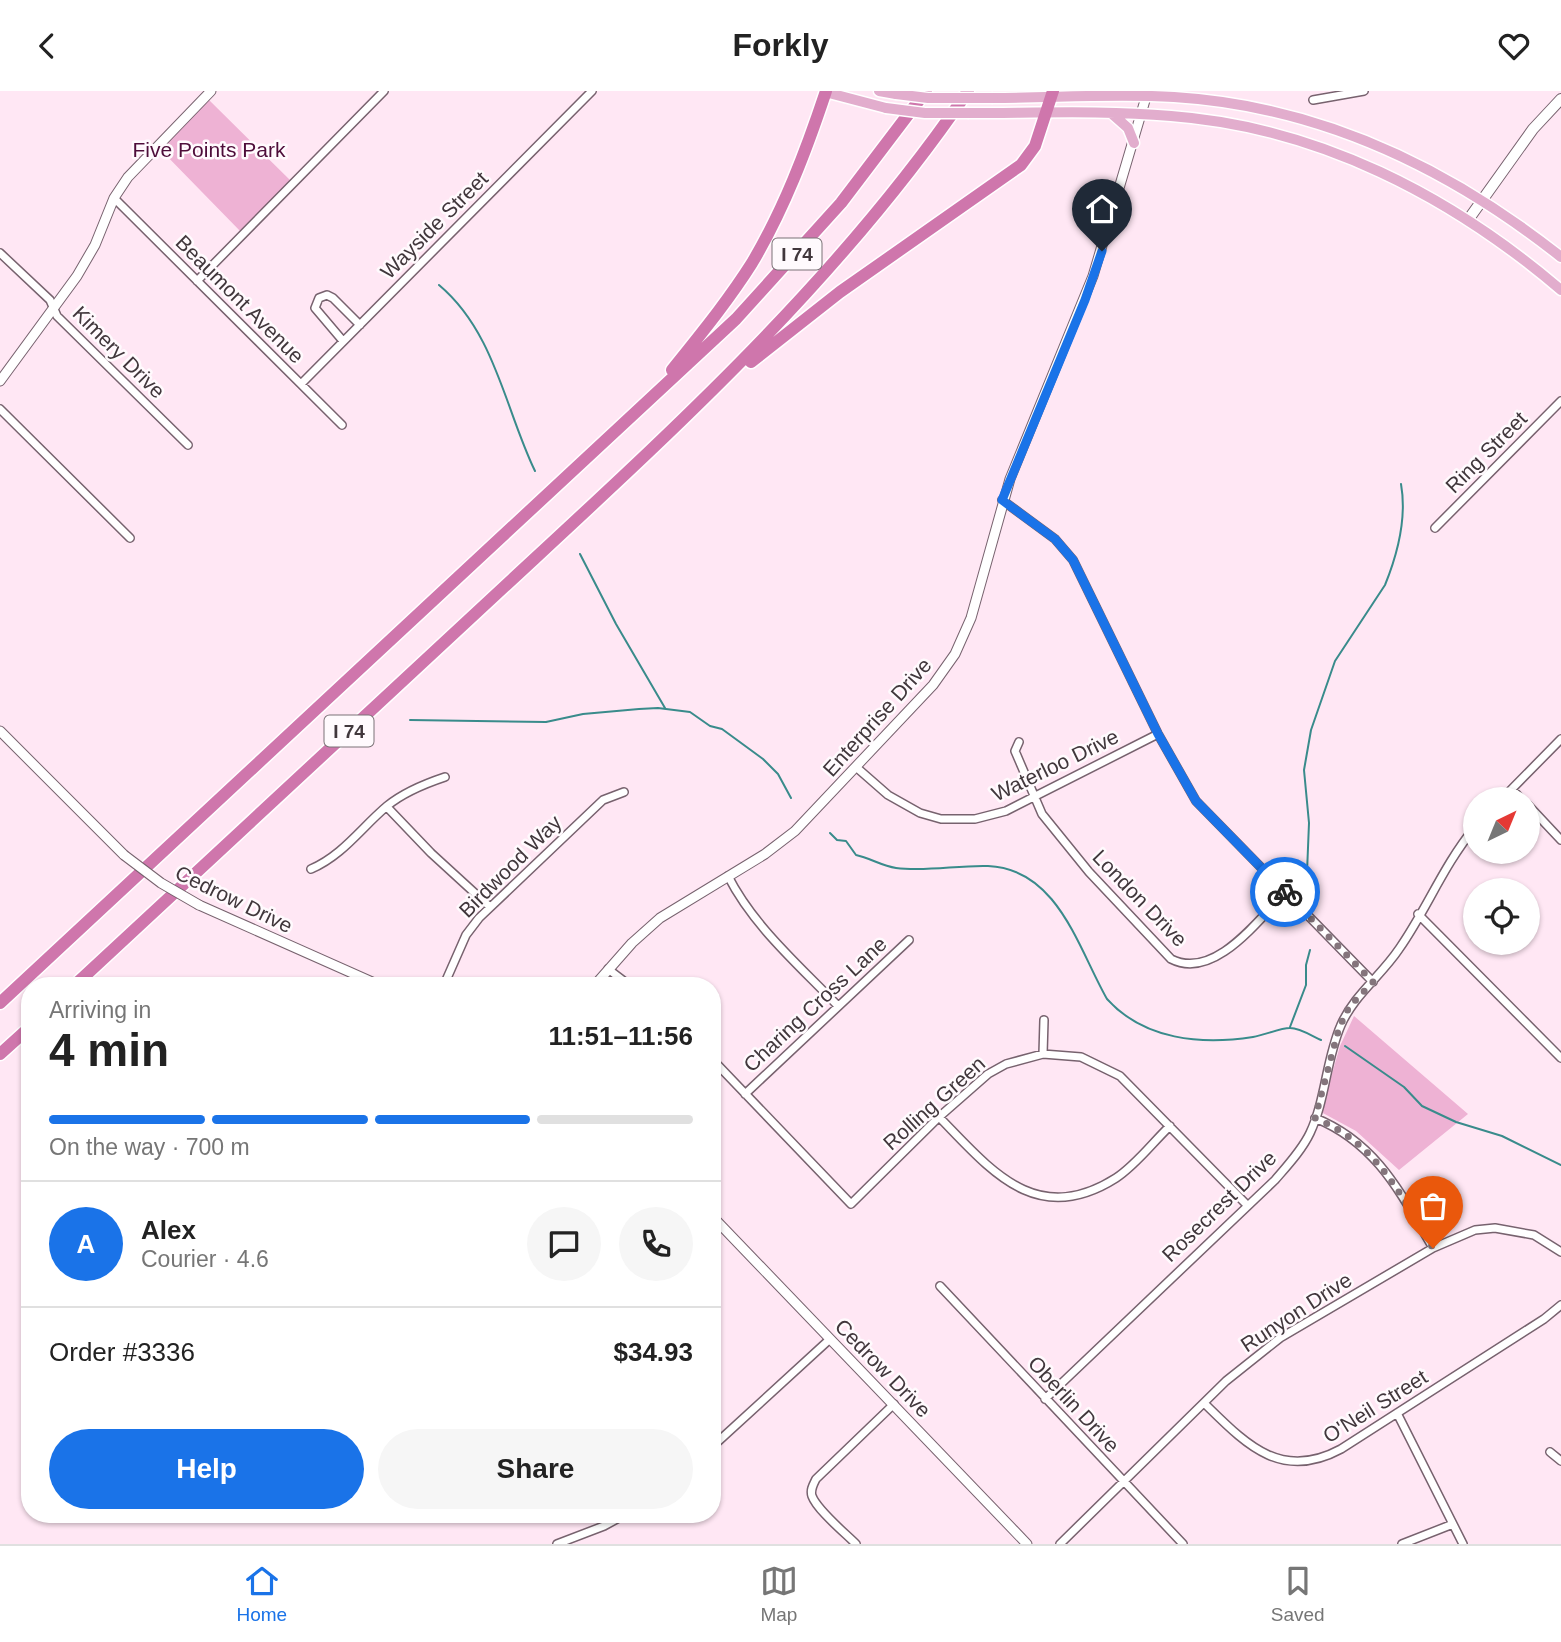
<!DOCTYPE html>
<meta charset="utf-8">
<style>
:root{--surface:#fff;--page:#f6f6f6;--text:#222;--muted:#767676;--line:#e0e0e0;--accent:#1a73e8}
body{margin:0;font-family:Helvetica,sans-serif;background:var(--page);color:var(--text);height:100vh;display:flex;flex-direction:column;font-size:26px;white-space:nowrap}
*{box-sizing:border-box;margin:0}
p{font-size:23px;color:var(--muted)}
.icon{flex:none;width:38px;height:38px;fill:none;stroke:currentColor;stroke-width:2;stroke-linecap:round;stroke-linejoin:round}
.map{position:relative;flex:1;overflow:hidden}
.side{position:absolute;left:21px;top:886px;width:700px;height:546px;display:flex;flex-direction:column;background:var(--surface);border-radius:28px;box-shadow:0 2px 5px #0004}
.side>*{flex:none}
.needle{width:46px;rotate:43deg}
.controls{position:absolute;left:1463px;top:696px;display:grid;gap:14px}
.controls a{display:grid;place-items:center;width:77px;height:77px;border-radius:50%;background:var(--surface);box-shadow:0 2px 5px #0004;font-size:35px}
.pin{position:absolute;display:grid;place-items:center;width:60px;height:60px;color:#fff;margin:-72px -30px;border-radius:50% 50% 50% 0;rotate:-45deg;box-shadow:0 0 7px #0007}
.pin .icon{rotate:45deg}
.courier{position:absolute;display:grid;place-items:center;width:70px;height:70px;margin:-35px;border:5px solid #1a73e8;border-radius:50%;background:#fff;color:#222;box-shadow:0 2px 9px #0007}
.overview em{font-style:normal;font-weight:700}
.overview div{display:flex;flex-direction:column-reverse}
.overview{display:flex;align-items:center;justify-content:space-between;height:119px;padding:0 28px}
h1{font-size:46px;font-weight:700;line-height:52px}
.bar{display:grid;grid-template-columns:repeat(4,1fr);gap:10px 7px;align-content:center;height:84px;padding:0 28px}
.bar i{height:9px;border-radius:5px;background:var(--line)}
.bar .active{background:var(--accent)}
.bar p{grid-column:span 4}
.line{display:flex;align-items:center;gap:18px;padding:0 28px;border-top:2px solid var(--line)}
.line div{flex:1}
.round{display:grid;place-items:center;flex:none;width:74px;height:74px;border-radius:37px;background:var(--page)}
.action{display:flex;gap:14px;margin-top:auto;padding:14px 28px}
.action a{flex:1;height:80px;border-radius:42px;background:var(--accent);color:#fff;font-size:28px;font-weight:700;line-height:80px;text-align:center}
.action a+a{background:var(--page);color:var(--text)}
header{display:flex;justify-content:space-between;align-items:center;height:91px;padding:0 28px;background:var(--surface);font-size:32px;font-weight:700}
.dock{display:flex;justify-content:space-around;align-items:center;height:98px;border-top:2px solid var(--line);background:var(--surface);font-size:19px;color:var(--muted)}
.dock a{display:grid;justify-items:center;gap:4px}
.dock .active{color:var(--accent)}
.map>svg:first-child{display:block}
.green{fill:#eeb2d4}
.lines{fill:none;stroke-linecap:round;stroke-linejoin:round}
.stream{stroke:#398b8b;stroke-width:2}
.minor-casing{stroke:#77626e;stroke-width:10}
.tertiary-casing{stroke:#77626e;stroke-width:11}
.secondary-casing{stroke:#77626e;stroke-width:12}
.primary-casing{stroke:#fff;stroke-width:13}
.motorway-casing{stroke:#fff;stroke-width:15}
.minor{stroke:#fff;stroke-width:7}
.tertiary{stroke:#fff;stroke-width:9}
.secondary{stroke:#fff;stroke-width:10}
.primary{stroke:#e2adcd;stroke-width:10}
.motorway{stroke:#cf76ac;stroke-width:12}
.tertiary-bridge-casing{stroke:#77626e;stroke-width:11;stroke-linecap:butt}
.primary-bridge-casing{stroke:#fff;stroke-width:13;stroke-linecap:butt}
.tertiary-bridge{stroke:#fff;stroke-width:9}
.primary-bridge{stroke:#e2adcd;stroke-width:10}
.done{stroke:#84757c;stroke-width:7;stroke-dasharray:0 12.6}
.route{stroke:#1a73e8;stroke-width:9}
.labels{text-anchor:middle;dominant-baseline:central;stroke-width:5;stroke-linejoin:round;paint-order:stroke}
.shield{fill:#fffafd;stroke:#7a7276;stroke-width:2}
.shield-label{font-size:19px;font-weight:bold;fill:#41373c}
.park-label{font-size:21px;fill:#4e0d3a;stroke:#fffafd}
.street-label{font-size:21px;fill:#41373c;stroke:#fffafd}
</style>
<header><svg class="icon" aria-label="back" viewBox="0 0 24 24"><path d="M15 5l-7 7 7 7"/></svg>Forkly<svg class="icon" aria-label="heart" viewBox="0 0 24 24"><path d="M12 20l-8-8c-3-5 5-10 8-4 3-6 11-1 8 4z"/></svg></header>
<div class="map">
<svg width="1561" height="1453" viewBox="0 0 1561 1453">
<rect width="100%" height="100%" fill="#ffe7f4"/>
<path class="green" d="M209 9 293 92 242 142 159 57Z
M1354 925 1468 1023 1399 1079 1356 1040 1321 1021 1340 955Z"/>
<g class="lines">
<path class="stream" d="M439 194C495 241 505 318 535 380
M580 463 616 533 665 617
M410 629 546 631 583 623 639 618 658 617 690 621 710 635 722 638 763 668 778 683 791 707
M830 742 837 749 846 750 856 764C870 767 882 775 896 777 927 781 957 774 988 775 1058 778 1078 857 1107 908 1144 949 1201 954 1253 946 1265 944 1280 937 1290 937 1300 937 1312 945 1321 949
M1306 806 1309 732 1304 679 1311 639 1335 570 1385 494C1398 462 1407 427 1401 393
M1290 936 1306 894V874L1310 859
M1345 955 1404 996 1422 1015 1456 1031 1502 1045 1561 1074"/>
<defs>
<path id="minor" d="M1313 9 1364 0
M114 107 342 334
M0 162 50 209 57 225 188 354
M197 190 384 0
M343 250 315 217 319 207 327 204 333 207 360 234
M301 293 592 0
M0 318 130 447
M1002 409 1055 448 1073 469 1158 643 1196 710 1373 891
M1435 437 1561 310
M1019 651 1015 660 1042 723 1089 781 1171 868C1214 890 1258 829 1285 802
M856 676 888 704 920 722 941 728H975L1006 720 1158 643
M1512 698 1522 709
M1501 709 1561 648
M1528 714 1561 749
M387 716 431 762 490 816
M311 778C343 764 361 737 387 715 404 701 424 693 445 686
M728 785C754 836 799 874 838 915
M1418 823 1561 967
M608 878 629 894
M444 894 466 844 479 827 603 709 624 701
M1043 963 1044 929
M712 968 851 1113 939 1026 988 983 1006 973 1043 963 1081 966 1120 985 1247 1114
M745 1003 909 849
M939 1026C990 1078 1036 1138 1116 1087 1136 1074 1153 1051 1170 1035
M1315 1027C1377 1052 1401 1103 1433 1157
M940 1195 1183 1453
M1045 1308 1275 1089C1287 1075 1302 1059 1310 1042 1326 1008 1326 968 1341 934 1354 904 1381 885 1399 858 1427 818 1443 775 1475 736
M1204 1312C1245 1352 1280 1391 1341 1358L1544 1228 1561 1214
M1397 1322 1463 1453
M712 1356 830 1248
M1550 1361 1561 1370
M557 1453 604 1435 626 1423
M856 1453C845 1442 817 1419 812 1405 810 1399 813 1394 816 1388L894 1313
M1060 1453 1226 1290 1280 1247 1433 1157 1475 1139 1495 1137 1534 1144 1561 1161
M1402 1453 1453 1433"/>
<path id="tertiary" d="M0 290 77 185 95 154 114 107 128 86 211 0
M0 640 124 764
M199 814 379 894
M595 894 632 852 660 827 765 763 795 740 933 594 955 563 971 527 1010 388 1093 185 1146 6
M712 1125 1027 1453"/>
<path id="secondary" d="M1468 129 1533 38 1561 8"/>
<path id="primary" d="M879 0 896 3
M825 1 886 17
M993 7C1053 7 1114 2 1174 6 1319 15 1449 77 1561 166
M969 22C1036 22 1104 19 1171 25 1318 36 1451 105 1561 199
M1111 22 1128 37 1134 52"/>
<path id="motorway" d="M751 271 840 201 1021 74 1035 55 1053 0
M672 279C700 244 728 210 752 172 784 118 806 60 826 0
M75 894C222 757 370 620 518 483 682 331 841 186 968 0
M0 912 736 228 841 112 926 0
M0 963 30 936"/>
</defs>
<use href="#minor" class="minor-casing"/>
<use href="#tertiary" class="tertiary-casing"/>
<use href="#secondary" class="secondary-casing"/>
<use href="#primary" class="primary-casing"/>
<use href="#motorway" class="motorway-casing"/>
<use href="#minor" class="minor"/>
<use href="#tertiary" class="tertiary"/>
<use href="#secondary" class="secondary"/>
<use href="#primary" class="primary"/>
<use href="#motorway" class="motorway"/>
<defs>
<path id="tertiary-bridge" d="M124 764 161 792 199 814"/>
<path id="primary-bridge" d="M896 3 928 7H993
M886 17 925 22H969"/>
</defs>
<use href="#tertiary-bridge" class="tertiary-bridge-casing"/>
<use href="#primary-bridge" class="primary-bridge-casing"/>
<use href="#tertiary-bridge" class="tertiary-bridge"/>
<use href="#primary-bridge" class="primary-bridge"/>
</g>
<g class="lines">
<path class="done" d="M1285 801 1373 891 1349 916 1339 937 1315 1027C1377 1053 1400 1103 1433 1157"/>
<path class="route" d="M1102 160 1085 209 1002 409 1055 448 1073 469 1158 643 1196 710 1285 801"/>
</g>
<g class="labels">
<g class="shield">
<rect x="772.5" y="147.5" width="49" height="31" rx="5"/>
<rect x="324.5" y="624.5" width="49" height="31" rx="5"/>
</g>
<g class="shield-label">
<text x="797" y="163">I 74</text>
<text x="349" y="640">I 74</text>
</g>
<g class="park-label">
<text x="209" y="58">Five Points Park</text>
</g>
<g class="street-label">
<text transform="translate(434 134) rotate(-45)">Wayside Street</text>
<text transform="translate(240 208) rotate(45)">Beaumont Avenue</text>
<text transform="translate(119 261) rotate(45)">Kimery Drive</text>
<text transform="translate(1486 361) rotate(-45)">Ring Street</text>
<text transform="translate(877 626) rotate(-48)">Enterprise Drive</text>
<text transform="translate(1055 674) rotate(-26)">Waterloo Drive</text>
<text transform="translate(510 775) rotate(-45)">Birdwood Way</text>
<text transform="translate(1140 807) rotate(46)">London Drive</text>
<text transform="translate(234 808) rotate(26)">Cedrow Drive</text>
<text transform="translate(815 913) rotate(-43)">Charing Cross Lane</text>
<text transform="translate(934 1012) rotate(-42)">Rolling Green</text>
<text transform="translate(1219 1115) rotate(-44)">Rosecrest Drive</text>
<text transform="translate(1296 1221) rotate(-33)">Runyon Drive</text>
<text transform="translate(883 1277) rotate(46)">Cedrow Drive</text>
<text transform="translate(1074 1313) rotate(47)">Oberlin Drive</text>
<text transform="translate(1375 1315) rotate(-32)">O'Neil Street</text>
</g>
</g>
</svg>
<div class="controls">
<a><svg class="needle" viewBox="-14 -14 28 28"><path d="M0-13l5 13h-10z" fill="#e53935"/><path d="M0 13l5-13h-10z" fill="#767676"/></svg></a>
<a><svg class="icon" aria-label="locate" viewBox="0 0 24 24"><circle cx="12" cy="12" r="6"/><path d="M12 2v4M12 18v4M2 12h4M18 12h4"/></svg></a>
</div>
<div class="pin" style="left:1433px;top:1157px;background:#ea580c"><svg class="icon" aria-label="bag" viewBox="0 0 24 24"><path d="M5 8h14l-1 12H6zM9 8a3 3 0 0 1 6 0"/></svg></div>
<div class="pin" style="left:1102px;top:160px;background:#1f2937"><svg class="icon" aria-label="home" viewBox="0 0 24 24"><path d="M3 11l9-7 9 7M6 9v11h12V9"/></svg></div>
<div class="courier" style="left:1285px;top:801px"><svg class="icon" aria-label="bike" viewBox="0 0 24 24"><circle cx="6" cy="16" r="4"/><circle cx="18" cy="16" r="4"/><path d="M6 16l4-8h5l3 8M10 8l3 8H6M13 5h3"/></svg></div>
<section class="side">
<div class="overview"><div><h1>4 min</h1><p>Arriving in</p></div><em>11:51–11:56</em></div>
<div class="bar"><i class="active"></i><i class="active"></i><i class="active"></i><i></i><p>On the way · 700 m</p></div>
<div class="line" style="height:126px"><b class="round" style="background:var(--accent);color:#fff">A</b><div><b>Alex</b><p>Courier · 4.6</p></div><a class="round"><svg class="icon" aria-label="chat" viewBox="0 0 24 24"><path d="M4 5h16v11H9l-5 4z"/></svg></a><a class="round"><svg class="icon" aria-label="phone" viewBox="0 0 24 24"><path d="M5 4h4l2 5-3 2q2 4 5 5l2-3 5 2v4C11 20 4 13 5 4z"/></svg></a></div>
<div class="line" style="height:91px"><div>Order #3336</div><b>$34.93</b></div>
<div class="action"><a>Help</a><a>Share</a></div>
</section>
</div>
<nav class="dock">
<a class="active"><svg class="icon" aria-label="home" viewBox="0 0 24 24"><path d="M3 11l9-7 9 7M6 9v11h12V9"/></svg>Home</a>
<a><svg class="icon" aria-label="map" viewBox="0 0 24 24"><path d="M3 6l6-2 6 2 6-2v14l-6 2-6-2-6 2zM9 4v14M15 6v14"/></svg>Map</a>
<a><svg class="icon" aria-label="saved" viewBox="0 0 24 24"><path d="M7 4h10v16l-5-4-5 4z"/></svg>Saved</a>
</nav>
